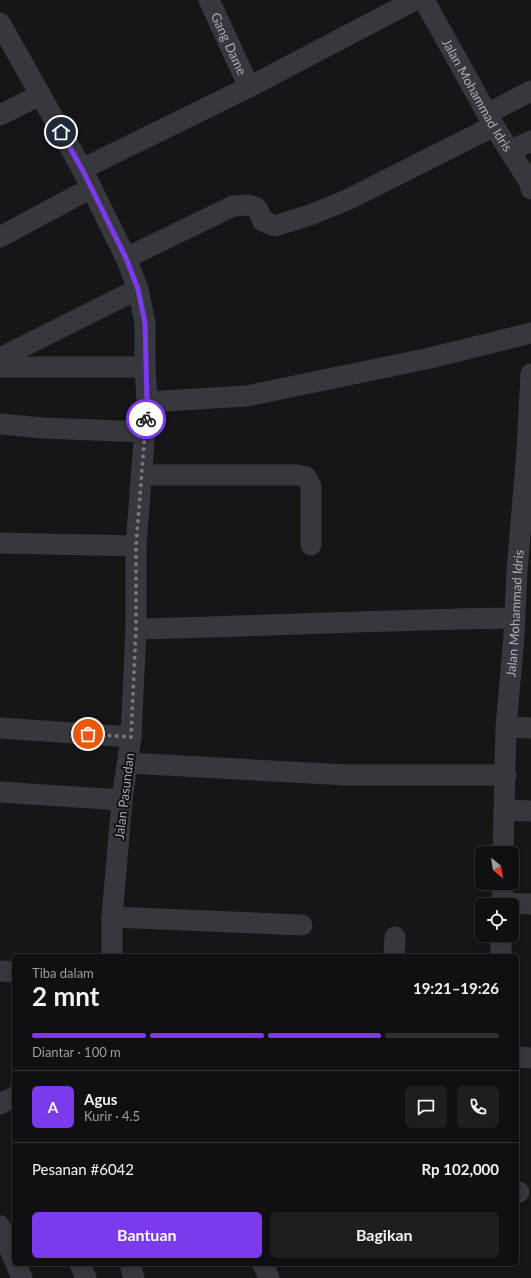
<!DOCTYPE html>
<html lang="id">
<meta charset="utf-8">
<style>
:root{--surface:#101012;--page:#1e1e20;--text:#f1f3f6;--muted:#9c9d9f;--line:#303032;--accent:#7c3aed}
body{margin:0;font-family:Lato,sans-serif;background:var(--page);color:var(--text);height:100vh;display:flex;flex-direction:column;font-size:15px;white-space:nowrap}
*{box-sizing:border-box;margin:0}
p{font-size:13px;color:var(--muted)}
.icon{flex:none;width:22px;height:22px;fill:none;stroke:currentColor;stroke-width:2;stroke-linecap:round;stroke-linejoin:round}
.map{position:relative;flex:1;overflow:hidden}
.side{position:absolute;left:12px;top:954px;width:507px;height:312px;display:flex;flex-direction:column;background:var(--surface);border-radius:6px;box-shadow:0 2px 6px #0003,0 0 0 1px var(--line)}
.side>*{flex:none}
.needle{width:26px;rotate:150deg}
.controls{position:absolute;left:475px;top:846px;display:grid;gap:8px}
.controls a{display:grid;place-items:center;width:44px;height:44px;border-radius:6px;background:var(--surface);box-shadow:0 2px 6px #0003,0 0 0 1px var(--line);font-size:20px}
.pin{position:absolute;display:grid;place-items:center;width:34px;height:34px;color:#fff;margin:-17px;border:2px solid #fff;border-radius:50%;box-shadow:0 1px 4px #0007}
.courier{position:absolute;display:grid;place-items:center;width:40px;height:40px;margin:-20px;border:3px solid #7c3aed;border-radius:50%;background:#fff;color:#222;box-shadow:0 1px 5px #0007}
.summary em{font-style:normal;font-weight:700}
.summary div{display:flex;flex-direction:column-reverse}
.summary{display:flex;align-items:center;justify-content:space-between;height:68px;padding:0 20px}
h1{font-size:26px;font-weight:700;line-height:30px}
.bar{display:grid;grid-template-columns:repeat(4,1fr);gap:6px 4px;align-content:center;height:48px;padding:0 20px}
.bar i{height:5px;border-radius:3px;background:var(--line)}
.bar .selected{background:var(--accent)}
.bar p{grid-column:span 4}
.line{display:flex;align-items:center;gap:10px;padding:0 20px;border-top:1px solid var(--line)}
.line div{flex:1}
.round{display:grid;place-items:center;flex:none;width:42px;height:42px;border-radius:6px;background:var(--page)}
.cta{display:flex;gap:8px;margin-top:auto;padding:8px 20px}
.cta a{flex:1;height:46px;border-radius:6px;background:var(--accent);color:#fff;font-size:16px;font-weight:700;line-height:46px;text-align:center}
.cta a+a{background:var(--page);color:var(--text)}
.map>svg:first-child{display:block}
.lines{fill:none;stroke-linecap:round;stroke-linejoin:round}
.minor{stroke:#37383d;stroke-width:21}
.done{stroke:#757880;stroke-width:4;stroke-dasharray:0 7.2}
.route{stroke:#7c3aed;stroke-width:5}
.labels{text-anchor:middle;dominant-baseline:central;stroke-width:4;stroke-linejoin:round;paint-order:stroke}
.street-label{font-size:13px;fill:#a8adb8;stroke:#111113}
</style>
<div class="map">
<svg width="531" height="1278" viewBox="0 0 531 1278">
<rect width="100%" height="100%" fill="#161618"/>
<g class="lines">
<g class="minor">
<path id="s1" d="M209 0 249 87"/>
<path id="s2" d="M424 0 494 126 530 183 531 189"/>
<path d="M0 23 82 169 126 258 138 289 145 323V367L147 402 136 546V629L131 737 122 800 112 917V956"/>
<path d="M487 114 531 91"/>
<path d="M0 115 40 95"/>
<path d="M510 151 531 141"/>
<path d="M82 169 249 87 415 0"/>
<path d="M0 237 91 188"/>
<path d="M126 258 233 206 249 205 257 208 263 221 275 226 310 215 347 200 494 126"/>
<path d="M0 358 138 289"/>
<path d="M0 367H145"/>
<path d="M147 402 247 396 430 358 531 333"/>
<path d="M0 424 43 428 145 432"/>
<path d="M142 475H297L306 477 311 486V545"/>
<path d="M0 543 136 546"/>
<path d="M136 629C263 626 389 620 515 618"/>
<path d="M506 727 531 728"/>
<path d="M0 728 131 737"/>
<path d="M128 763 346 775H506"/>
<path d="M0 792 122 800"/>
<path d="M504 810 531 811"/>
<path id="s3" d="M503 853 506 727 514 636 517 571 527 450 531 374"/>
<path d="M502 903 531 904"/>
<path d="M502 905 503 883"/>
<path d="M112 917 302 925"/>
<path d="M394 956 395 937"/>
<path d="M501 956V935"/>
<path d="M0 971 14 972"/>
<path d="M517 1057 531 1058"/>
<path d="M0 1104 14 1097"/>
<path d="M517 1192H519"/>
<path d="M0 1226 14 1259"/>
<path d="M16 1264 22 1278"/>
<path d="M80 1264 86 1278"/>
<path d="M130 1264 134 1278"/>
<path d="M263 1264 269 1278"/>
</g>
</g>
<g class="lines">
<path class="done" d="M88 734 131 737 136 629V546L146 419"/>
<path class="route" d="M61 132 82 169 126 258 138 289 145 323 147 402 146 419"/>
</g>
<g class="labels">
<g class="street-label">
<text stroke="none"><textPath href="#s1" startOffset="48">Gang Dame</textPath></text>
<text stroke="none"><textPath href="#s2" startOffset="109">Jalan Mohammad Idris</textPath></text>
<text stroke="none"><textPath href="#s3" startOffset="240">Jalan Mohammad Idris</textPath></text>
<text transform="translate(124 796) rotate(-83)">Jalan Pasundan</text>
</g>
</g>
</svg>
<div class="controls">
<a><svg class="needle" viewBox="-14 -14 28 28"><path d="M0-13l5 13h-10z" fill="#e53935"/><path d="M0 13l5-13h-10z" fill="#9c9d9f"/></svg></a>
<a><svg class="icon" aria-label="locate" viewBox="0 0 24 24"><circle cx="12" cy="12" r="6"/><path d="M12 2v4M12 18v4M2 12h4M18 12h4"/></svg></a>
</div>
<div class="pin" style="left:88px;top:734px;background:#ea580c"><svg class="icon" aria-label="bag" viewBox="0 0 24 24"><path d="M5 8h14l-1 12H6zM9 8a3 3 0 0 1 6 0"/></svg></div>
<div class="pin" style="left:61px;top:132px;background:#1f2937"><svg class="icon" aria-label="home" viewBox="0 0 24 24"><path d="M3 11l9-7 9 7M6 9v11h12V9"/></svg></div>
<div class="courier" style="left:146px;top:419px"><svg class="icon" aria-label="bike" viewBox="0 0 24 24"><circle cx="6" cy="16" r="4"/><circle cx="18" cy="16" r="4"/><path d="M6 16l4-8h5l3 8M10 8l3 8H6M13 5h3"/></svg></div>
<section class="side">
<div class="summary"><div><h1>2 mnt</h1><p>Tiba dalam</p></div><em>19:21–19:26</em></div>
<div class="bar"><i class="selected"></i><i class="selected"></i><i class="selected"></i><i></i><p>Diantar · 100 m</p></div>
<div class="line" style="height:72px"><b class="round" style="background:var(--accent);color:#fff">A</b><div><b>Agus</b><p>Kurir · 4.5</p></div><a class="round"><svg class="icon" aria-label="chat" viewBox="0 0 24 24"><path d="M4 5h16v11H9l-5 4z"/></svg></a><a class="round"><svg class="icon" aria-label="phone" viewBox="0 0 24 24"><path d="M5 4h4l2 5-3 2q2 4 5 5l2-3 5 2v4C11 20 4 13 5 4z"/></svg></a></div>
<div class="line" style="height:52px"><div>Pesanan #6042</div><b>Rp 102,000</b></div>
<div class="cta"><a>Bantuan</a><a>Bagikan</a></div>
</section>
</div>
